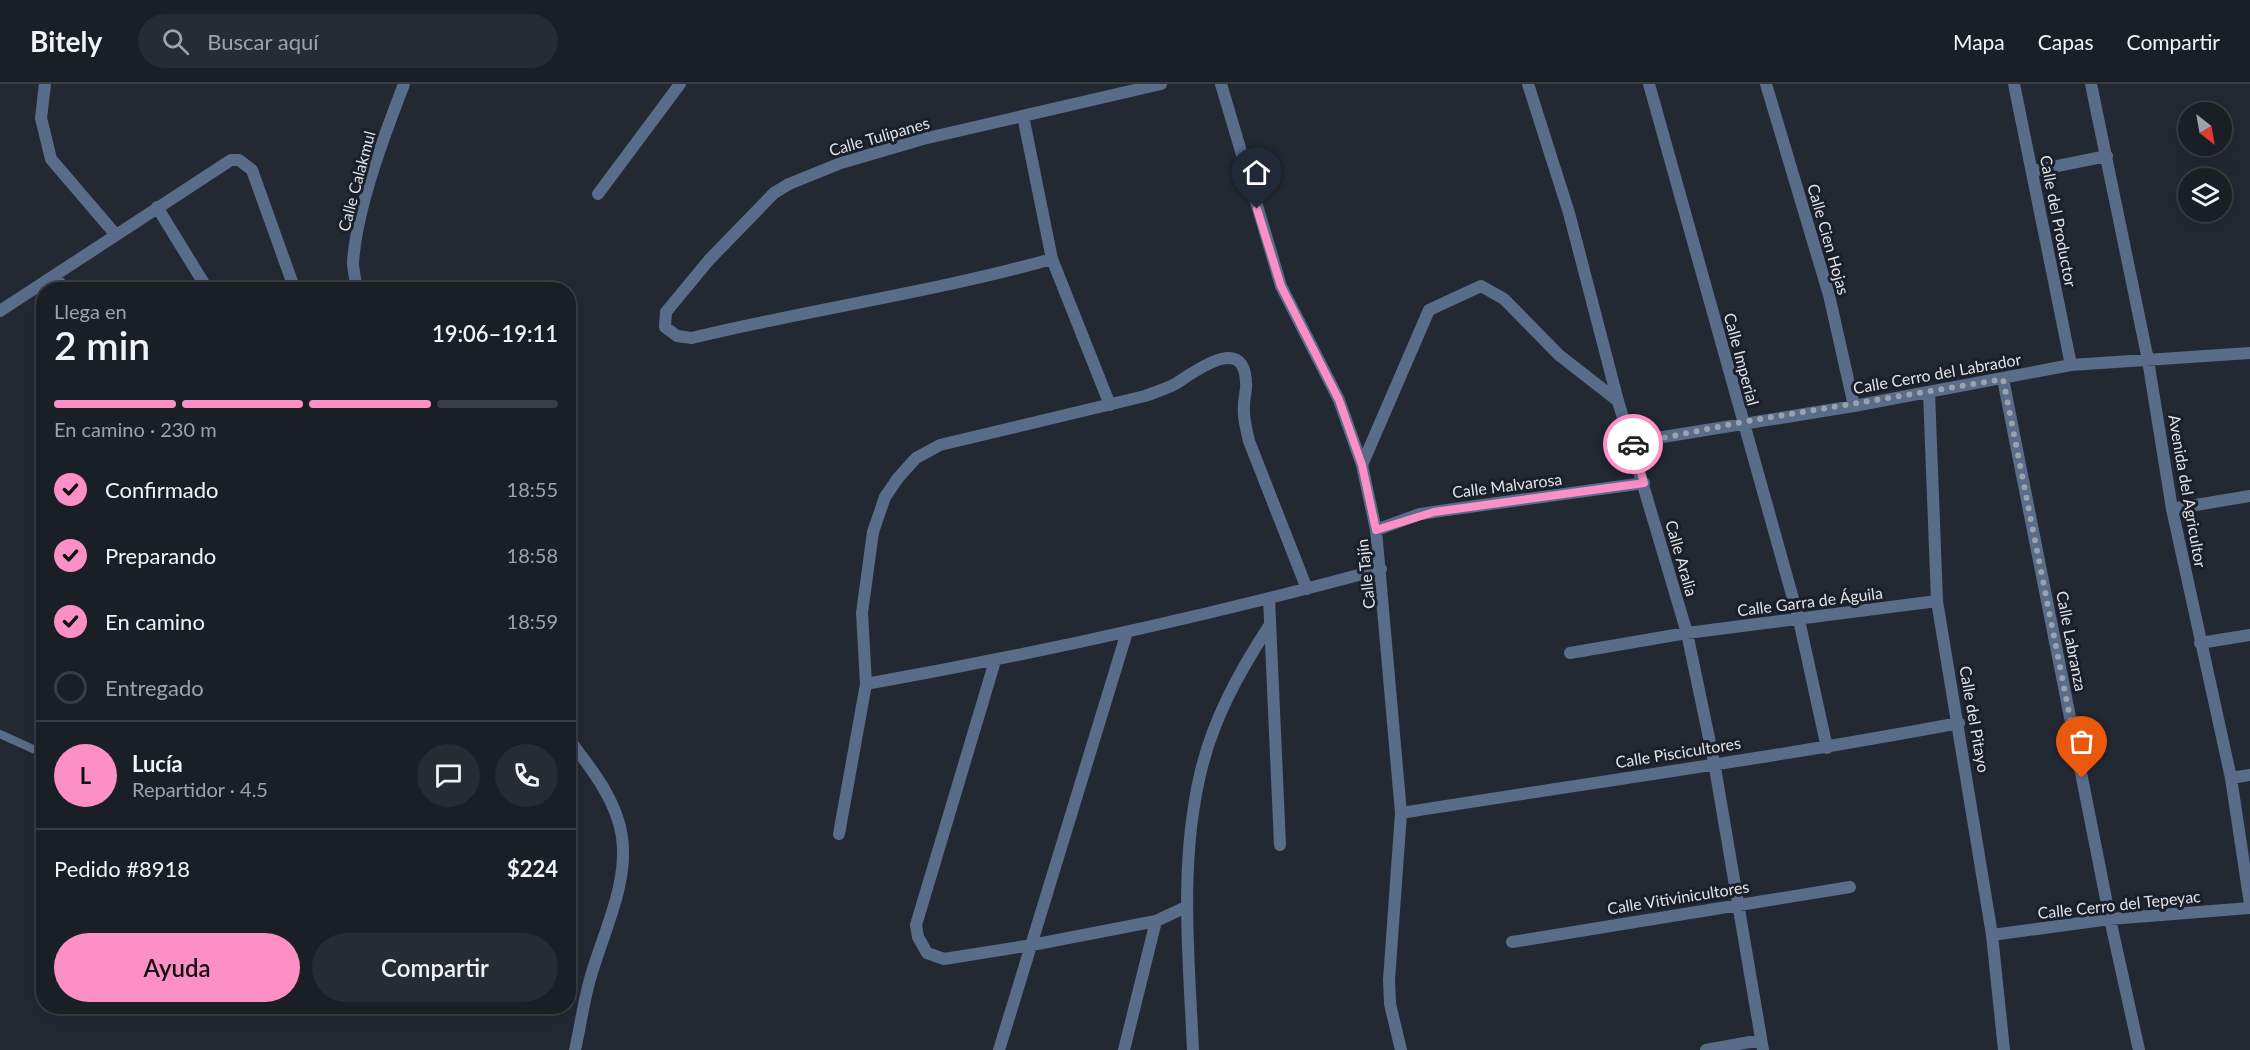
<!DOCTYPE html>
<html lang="es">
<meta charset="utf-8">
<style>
:root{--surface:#1a1f26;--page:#272c32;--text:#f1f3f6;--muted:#9fa2a7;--line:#383d43;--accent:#fb8fc6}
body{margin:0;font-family:Lato,sans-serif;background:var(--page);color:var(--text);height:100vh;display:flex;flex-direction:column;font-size:22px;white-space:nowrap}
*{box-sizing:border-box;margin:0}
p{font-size:20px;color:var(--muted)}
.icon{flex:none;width:33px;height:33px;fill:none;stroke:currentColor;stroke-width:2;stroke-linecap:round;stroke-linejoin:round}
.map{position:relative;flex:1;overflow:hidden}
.sheet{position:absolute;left:36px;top:198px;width:540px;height:732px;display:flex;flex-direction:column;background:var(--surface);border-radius:24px;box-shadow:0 6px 24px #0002,0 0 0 2px var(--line)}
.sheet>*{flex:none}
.needle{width:39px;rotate:149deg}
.tools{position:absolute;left:2178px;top:18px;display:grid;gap:12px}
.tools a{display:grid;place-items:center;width:54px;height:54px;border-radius:50%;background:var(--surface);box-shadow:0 6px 24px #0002,0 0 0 2px var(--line);font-size:30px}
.pin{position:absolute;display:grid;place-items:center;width:51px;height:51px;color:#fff;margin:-62px -26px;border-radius:50% 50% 50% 0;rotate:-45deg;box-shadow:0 0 6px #0007}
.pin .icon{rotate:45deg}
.courier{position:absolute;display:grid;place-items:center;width:60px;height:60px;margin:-30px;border:4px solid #fb8fc6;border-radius:50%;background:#fff;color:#222;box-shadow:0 2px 8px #0007}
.head em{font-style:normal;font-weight:600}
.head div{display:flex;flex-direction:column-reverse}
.head{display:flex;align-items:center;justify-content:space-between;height:102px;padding:0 18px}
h1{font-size:39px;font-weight:600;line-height:45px}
.bar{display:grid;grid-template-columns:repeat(4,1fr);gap:9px 6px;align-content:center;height:72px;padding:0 18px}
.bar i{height:8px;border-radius:4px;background:var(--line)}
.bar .active{background:var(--accent)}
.bar p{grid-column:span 4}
.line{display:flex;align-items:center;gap:15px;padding:0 18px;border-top:2px solid var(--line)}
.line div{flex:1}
.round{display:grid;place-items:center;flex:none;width:63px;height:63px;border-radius:32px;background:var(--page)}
ol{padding:0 18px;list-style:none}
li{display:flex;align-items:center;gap:18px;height:66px}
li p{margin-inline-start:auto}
li .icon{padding:6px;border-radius:50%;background:var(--accent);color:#111;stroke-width:4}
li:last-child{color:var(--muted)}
li i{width:33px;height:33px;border:3px solid var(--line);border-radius:50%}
.primary-button{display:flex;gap:12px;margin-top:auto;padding:12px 18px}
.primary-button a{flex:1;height:69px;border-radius:36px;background:var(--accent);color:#111;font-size:24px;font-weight:600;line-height:69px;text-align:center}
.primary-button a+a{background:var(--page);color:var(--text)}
header{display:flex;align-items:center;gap:36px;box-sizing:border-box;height:84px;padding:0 30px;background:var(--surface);border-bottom:2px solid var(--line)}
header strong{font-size:28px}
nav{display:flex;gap:33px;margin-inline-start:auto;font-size:21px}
.search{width:420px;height:54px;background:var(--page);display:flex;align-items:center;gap:15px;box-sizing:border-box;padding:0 21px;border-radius:33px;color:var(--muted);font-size:22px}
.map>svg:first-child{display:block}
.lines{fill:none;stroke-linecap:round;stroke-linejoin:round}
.service{stroke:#596c8a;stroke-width:8}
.minor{stroke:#596c8a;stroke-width:12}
.done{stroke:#9da1a9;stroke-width:6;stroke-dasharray:0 10.8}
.route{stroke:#fb8fc6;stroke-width:8}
.labels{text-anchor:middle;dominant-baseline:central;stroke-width:6;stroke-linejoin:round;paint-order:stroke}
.street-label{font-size:16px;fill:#dfe2e9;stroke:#1a1f29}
</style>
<header>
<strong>Bitely</strong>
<div class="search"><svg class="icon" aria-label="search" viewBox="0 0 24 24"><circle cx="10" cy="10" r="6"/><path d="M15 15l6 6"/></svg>Buscar aquí</div>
<nav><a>Mapa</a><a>Capas</a><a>Compartir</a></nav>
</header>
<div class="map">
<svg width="2250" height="966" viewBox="0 0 2250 966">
<rect width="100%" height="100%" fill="#232933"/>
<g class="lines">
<path class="service" d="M0 650 44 670"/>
<path class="minor" d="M45 0 41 34 51 75 116 151
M1221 0 1281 202 1339 316 1362 381 1376 446 1401 729 1389 896 1390 920 1401 966
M1528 0 1569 129 1618 317 1687 549 1714 678 1763 966
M1649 0 1799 536 1827 664
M1766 0 1829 211 1854 322
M2014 0 2071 281
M2091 0 2148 276 2172 425 2231 694 2250 820
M1023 32 1052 175 1110 321
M2032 87 2107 72
M598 110 680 0
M157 123 208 206
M1052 175C934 208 812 225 692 254L677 252 665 243 666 228 709 176 774 109 789 100 841 79 923 55 1161 0
M55 193 66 206
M357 206C356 197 353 187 353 178 357 123 384 52 404 0
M0 227 231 76H239L252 86 295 206
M2003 295 2110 835 2139 966
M1929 308 1937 517 1992 851 2004 966
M1632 358 1854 322 2071 281 2250 269
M1362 381 1429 226 1481 202 1504 215 1559 271 1618 317
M2172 425 2250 412
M1376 446 1420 430 1447 426 1644 399
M1269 514 1280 761
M2200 559 2250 551
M1570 569 1687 549 1937 517
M995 577 916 841 918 853 927 869 944 875 1032 861 1156 837 1186 823
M866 600C1039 569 1211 531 1381 485
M568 654C590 683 617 716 622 753 629 801 601 853 589 899 583 921 580 944 575 966
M2231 694 2250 691
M1401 729C1587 699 1774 674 1959 639
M839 750 866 600 862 529 873 448 885 413 898 394 916 374 940 361 1145 312C1155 308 1166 305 1175 300 1192 290 1244 248 1246 298 1247 305 1244 313 1244 321 1243 333 1246 345 1249 357L1307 505
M1992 851 2110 835 2250 824
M1512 858 1850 803
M999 966 1127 548
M1124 966 1156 837
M1193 966C1189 876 1179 781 1200 691 1212 637 1239 588 1269 542
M1706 966 1761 956"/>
</g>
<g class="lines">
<path class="done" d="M1633 360 1742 338 2003 295 2082 694"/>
<path class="route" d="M1257 125 1281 202 1339 316 1362 381 1376 446 1434 428 1644 399 1633 360"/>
</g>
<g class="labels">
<g class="street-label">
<text transform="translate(879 52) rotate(-16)">Calle Tulipanes</text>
<text transform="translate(356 97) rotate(-75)">Calle Calakmul</text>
<text transform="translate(2059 137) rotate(79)">Calle del Productor</text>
<text transform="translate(1829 155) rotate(74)">Calle Cien Hojas</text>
<text transform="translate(1742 275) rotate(75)">Calle Imperial</text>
<text transform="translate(1937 289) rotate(-10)">Calle Cerro del Labrador</text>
<text transform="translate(1507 401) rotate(-7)">Calle Malvarosa</text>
<text transform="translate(2188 407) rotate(80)">Avenida del Agricultor</text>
<text transform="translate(1682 474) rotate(74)">Calle Aralia</text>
<text transform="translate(1365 490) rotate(-96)">Calle Tajín</text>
<text transform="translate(1810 517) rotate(-7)">Calle Garra de Águila</text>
<text transform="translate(2072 557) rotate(79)">Calle Labranza</text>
<text transform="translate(1975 635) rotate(80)">Calle del Pitayo</text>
<text transform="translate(1678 668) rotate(-9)">Calle Piscicultores</text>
<text transform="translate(1678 813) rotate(-9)">Calle Vitivinicultores</text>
<text transform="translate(2119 820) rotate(-6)">Calle Cerro del Tepeyac</text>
</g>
</g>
</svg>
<div class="tools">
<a><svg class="needle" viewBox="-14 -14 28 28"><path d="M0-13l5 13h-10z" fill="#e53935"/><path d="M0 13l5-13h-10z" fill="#9fa2a7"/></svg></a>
<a><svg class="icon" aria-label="layers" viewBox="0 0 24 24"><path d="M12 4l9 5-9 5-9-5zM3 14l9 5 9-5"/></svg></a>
</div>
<div class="pin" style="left:2082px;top:694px;background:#ea580c"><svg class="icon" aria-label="bag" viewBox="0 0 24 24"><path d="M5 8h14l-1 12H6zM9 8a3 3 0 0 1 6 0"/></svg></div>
<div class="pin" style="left:1257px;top:125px;background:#1f2937"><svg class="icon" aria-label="home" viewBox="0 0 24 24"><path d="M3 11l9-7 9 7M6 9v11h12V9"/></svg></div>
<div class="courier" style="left:1633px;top:360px"><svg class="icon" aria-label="car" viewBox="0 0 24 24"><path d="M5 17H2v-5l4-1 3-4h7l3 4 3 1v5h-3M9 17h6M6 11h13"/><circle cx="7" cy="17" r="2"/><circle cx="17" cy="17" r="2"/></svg></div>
<section class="sheet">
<div class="head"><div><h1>2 min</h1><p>Llega en</p></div><em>19:06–19:11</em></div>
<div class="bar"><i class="active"></i><i class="active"></i><i class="active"></i><i></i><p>En camino · 230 m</p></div>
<ol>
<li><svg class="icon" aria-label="check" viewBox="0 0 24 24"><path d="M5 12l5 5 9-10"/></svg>Confirmado<p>18:55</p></li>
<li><svg class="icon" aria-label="check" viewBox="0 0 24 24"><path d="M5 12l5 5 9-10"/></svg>Preparando<p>18:58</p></li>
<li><svg class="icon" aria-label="check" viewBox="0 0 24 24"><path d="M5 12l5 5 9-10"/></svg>En camino<p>18:59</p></li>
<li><i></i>Entregado</li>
</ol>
<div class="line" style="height:108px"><b class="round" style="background:var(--accent);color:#111">L</b><div><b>Lucía</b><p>Repartidor · 4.5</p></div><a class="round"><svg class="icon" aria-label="chat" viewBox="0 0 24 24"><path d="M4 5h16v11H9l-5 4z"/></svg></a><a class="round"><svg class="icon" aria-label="phone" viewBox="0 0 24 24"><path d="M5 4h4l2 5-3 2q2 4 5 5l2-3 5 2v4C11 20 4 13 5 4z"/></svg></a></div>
<div class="line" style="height:78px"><div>Pedido #8918</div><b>$224</b></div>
<div class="primary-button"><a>Ayuda</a><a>Compartir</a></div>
</section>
</div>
